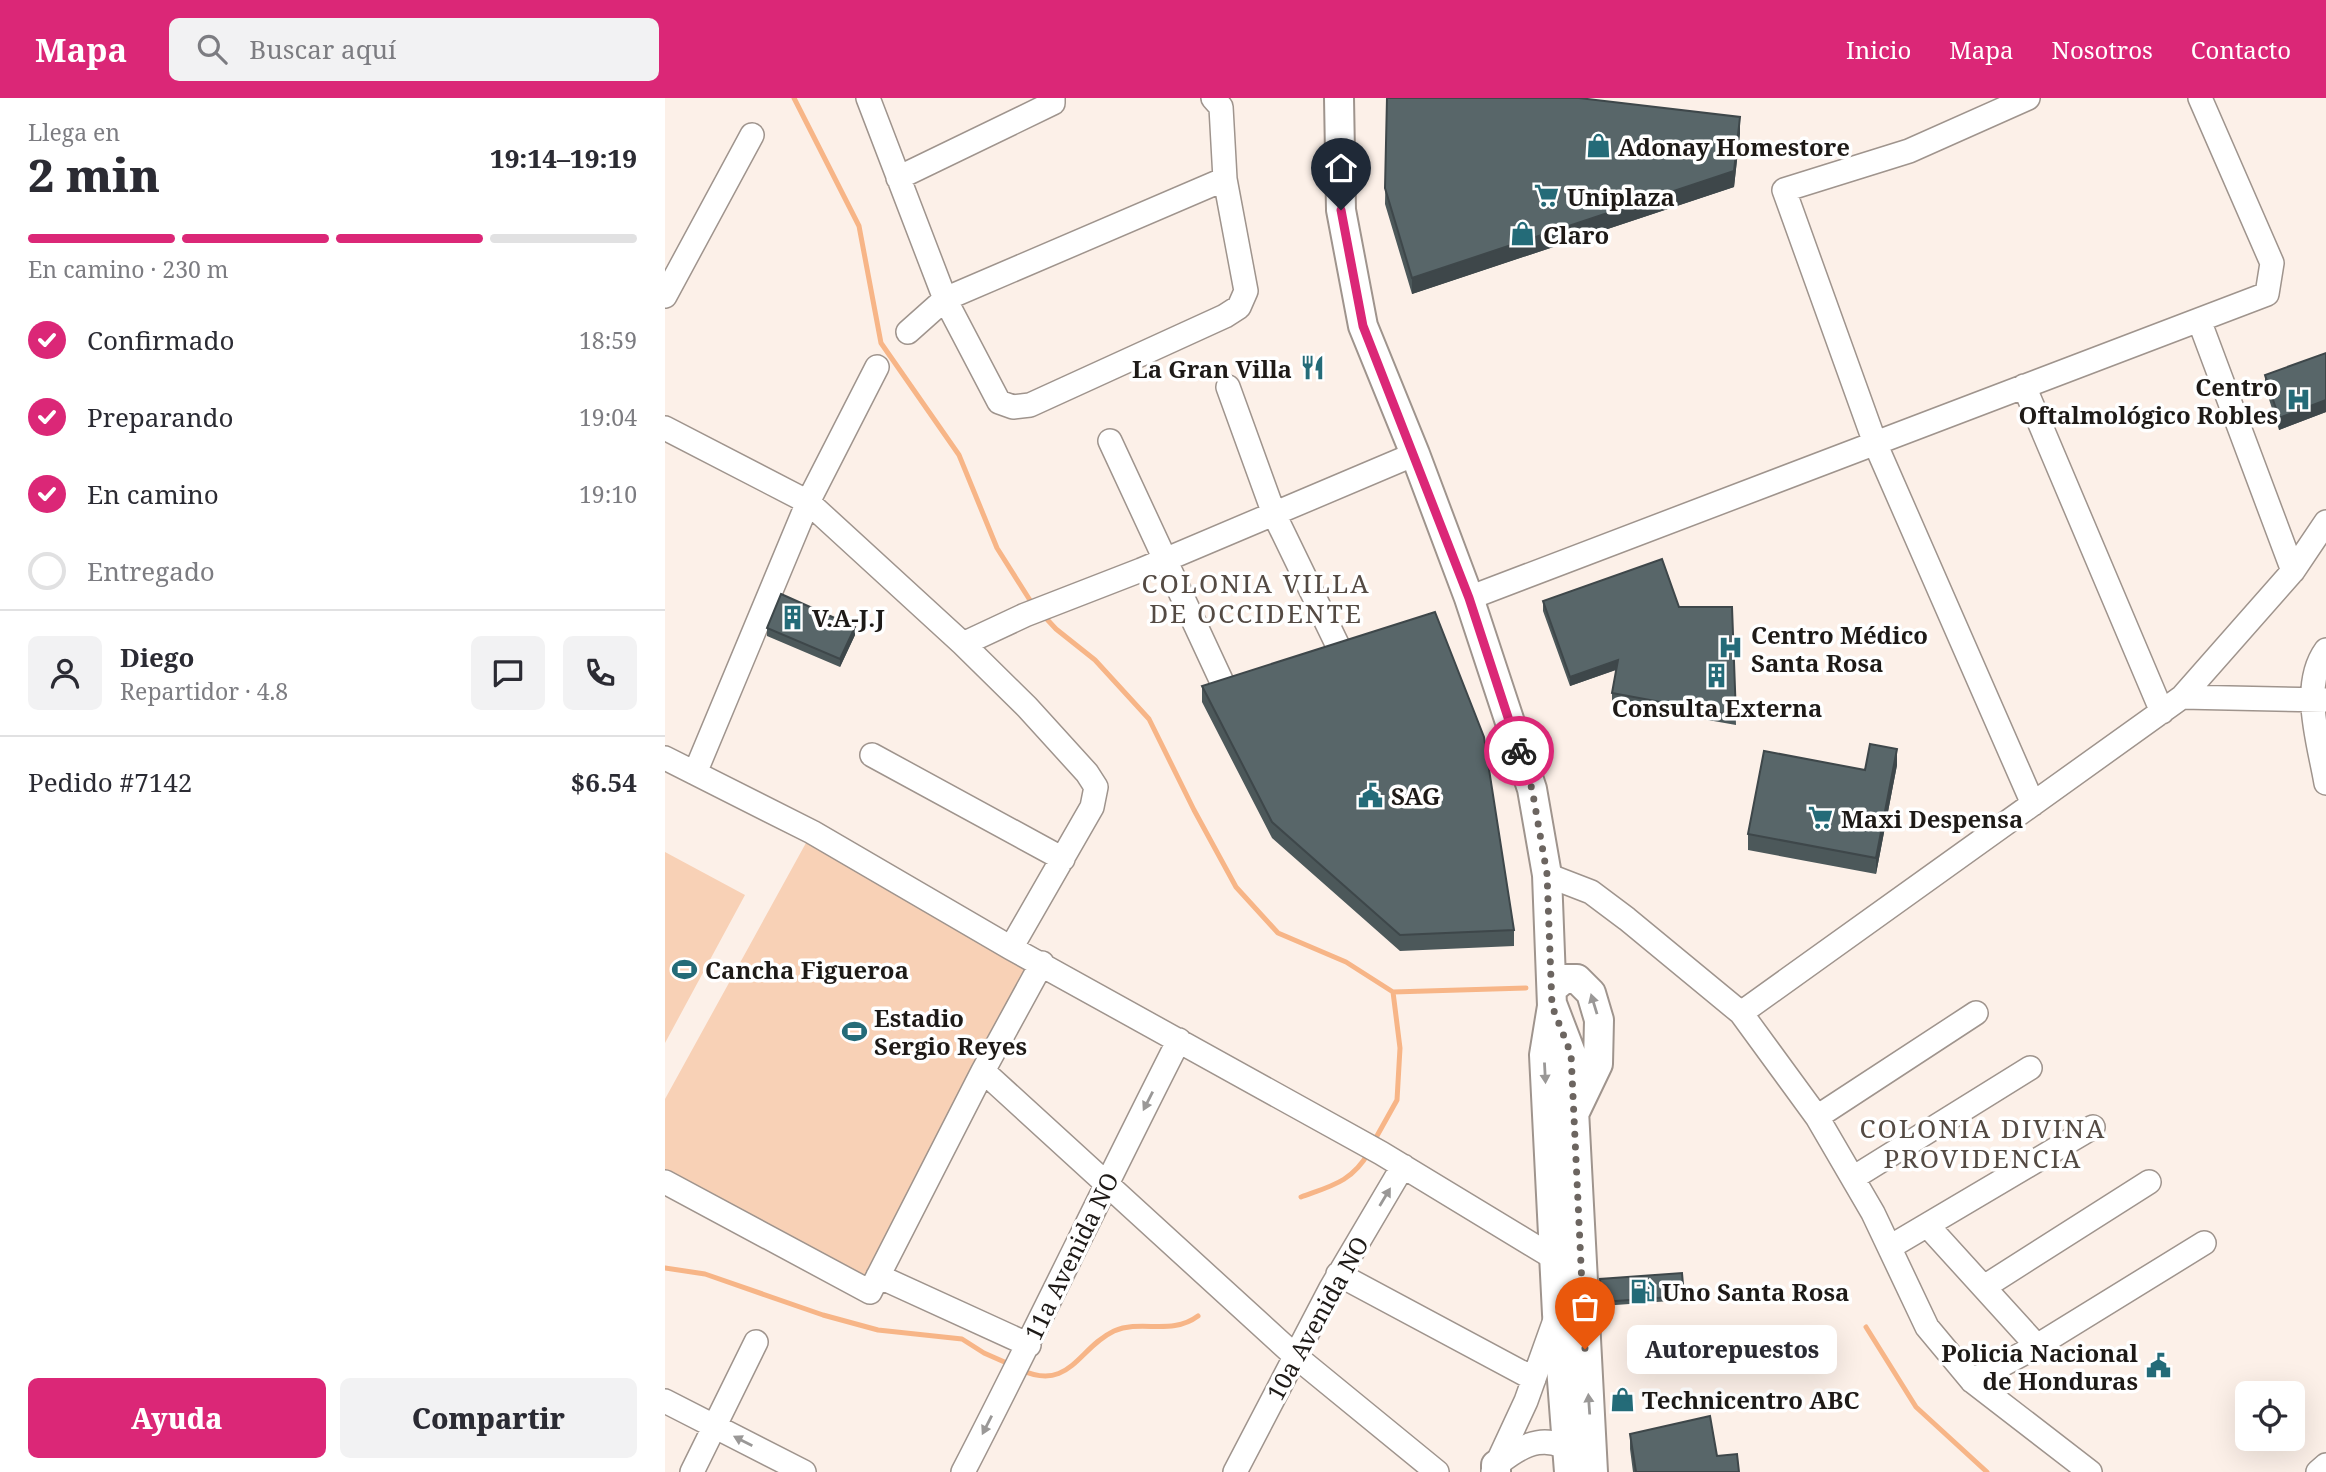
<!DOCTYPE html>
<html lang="es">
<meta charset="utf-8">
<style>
:root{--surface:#fff;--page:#f2f2f3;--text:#2b2b33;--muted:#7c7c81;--line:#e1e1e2;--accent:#db2777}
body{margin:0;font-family:"Noto Serif",serif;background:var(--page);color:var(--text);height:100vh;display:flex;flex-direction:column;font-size:26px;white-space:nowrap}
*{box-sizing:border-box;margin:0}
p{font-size:23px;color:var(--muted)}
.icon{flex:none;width:38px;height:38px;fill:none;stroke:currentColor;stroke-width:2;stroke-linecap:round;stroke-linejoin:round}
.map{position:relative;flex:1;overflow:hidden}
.side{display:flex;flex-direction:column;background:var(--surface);width:665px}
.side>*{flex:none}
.controls{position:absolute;left:1570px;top:1283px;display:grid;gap:14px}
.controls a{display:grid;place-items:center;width:70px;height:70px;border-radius:10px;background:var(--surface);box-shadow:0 7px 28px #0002;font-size:35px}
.pin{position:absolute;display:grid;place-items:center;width:60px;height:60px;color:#fff;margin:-72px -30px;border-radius:50% 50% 50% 0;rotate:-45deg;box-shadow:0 0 7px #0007}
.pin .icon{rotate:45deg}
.courier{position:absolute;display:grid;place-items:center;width:70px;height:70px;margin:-35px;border:5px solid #db2777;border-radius:50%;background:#fff;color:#222;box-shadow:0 2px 9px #0007}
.bubble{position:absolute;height:49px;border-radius:10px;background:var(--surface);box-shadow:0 7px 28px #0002;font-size:23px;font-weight:800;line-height:49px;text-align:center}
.headline em{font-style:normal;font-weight:800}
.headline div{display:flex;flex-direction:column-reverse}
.headline{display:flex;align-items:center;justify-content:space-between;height:119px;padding:0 28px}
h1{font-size:46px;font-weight:800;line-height:52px}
.bar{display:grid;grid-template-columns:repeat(4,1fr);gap:10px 7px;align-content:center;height:84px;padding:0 28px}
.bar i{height:9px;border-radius:5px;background:var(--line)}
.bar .on{background:var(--accent)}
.bar p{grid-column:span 4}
.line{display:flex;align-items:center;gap:18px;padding:0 28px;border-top:2px solid var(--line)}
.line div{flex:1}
.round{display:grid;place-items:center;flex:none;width:74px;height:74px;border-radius:10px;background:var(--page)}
ol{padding:0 28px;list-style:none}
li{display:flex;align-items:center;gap:21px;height:77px}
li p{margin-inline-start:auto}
li .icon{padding:7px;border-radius:50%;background:var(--accent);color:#fff;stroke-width:4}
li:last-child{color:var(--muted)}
li i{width:38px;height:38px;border:4px solid var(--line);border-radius:50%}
.button{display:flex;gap:14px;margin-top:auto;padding:14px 28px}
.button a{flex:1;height:80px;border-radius:10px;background:var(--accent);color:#fff;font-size:28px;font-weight:800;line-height:80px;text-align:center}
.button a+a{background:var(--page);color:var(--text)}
header{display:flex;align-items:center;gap:42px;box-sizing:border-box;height:98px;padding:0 35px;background:var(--accent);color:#fff}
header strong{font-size:33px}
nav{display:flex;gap:38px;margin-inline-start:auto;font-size:24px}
.search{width:490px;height:63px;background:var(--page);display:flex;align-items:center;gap:18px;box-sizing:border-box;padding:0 24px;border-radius:10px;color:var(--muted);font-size:26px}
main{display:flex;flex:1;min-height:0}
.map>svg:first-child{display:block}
.green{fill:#f8d1b6}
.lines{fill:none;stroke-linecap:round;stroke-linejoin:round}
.stream{stroke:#f7b587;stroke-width:5}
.minor-casing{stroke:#9f948d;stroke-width:26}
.major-casing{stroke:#9f948d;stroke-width:32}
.minor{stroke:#fff;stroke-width:23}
.major{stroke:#fff;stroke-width:28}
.wall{fill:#4c585a}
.shaded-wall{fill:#3e474a}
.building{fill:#586669;stroke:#3e474a;stroke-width:2}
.oneway{fill:#9a9897}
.done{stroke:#6c6560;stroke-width:7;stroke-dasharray:0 12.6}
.route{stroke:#db2777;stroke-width:9}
.labels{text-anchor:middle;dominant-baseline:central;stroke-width:7;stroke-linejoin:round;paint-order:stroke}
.poi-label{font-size:24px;font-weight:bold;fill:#1e1a17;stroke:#fff;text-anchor:start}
.street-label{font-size:24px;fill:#1e1a17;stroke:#fff}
.neighbourhood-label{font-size:26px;letter-spacing:2px;fill:#544a43;stroke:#fff}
</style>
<header>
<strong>Mapa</strong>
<div class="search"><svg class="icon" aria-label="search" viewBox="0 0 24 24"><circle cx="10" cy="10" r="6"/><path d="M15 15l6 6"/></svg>Buscar aquí</div>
<nav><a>Inicio</a><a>Mapa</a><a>Nosotros</a><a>Contacto</a></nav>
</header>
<main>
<section class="side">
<div class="headline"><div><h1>2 min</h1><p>Llega en</p></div><em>19:14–19:19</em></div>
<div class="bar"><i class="on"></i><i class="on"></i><i class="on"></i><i></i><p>En camino · 230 m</p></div>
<ol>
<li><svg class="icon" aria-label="check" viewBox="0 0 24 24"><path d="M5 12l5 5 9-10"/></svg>Confirmado<p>18:59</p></li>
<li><svg class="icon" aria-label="check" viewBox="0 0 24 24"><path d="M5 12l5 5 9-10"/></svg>Preparando<p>19:04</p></li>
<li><svg class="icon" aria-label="check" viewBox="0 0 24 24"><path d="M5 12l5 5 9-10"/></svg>En camino<p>19:10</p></li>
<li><i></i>Entregado</li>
</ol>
<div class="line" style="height:126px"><a class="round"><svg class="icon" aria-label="person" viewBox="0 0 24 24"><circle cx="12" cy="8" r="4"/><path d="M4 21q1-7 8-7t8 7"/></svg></a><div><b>Diego</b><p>Repartidor · 4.8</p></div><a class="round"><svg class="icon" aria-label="chat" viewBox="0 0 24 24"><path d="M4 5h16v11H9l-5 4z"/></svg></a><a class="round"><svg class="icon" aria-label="phone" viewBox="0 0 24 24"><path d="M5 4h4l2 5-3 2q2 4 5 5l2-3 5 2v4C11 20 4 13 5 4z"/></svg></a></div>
<div class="line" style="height:91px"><div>Pedido #7142</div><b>$6.54</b></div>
<div class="button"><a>Ayuda</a><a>Compartir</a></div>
</section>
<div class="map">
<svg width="1661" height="1374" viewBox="0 0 1661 1374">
<rect width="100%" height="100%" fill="#fcf0e8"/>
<path class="green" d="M147 734 377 865 205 1194 0 1084V1001Z
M0 754 80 797 0 945Z"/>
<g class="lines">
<path class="stream" d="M129 0 194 128 216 245 294 357 332 450 368 507
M378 517 391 531 430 562 484 621 529 712 571 789 613 835 681 864 728 894 861 890
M708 1045 732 1002 735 950 728 894
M636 1099C666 1088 687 1084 704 1054
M0 1170 40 1176 158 1217 213 1232 297 1241 319 1255 344 1266
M1201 1229 1251 1309 1322 1374
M356 1272C405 1294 413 1250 449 1233 477 1221 506 1238 533 1218"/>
<defs>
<path id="minor" d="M203 0 280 201 334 304 348 309 365 307 560 218 574 209 581 193 560 81 556 9 548 0
M1363 0 1244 53 1119 92 1210 345 1368 706
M233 80 388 5V0
M0 198 87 37
M1534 222 1628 473
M243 234 280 201 560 81
M1359 288 1497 614
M563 289 609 416 673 548
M0 330 143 404 298 546 362 609 422 675 431 689 427 709 346 850
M445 343 556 582
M804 500 1602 196 1607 165 1535 0
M298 546 360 517 476 472 750 356
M1661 552C1635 588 1654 644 1661 685
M1517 599 1661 602
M207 657 398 761
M0 660 147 734 346 850 716 1055 889 1160
M30 675 143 404 212 269
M882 777 926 794 962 821 1076 915 1152 1019 1208 1115 1262 1229 1307 1283 1425 1374
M1076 915 1517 599 1628 473 1661 424
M318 973 629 1257 772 1374
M1152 1019 1311 915
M1188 1080 1365 970
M0 1084 205 1194 318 973 377 865
M1262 1127 1372 1248
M1225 1149 1428 1029
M673 1176 869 1281
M213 1178 364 1247
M1319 1189 1484 1084
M1307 1283 1372 1248 1539 1145
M0 1303 139 1374
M833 1366C860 1344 884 1334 914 1358
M27 1374 91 1244
M298 1374C372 1231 441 1085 514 942
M570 1374 666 1190 738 1068
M828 1374 861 1303 891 1219
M1653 1374 1661 1367"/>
<path id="major" d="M674 0 676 112 698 228 750 356 804 500 867 691 882 777 887 908 879 957 892 1216 904 1374
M887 891 899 881H912L926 895 934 922 933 966 910 1014
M888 908 906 955 928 1374
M831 1374V1367"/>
</defs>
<use href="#minor" class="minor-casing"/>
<use href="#major" class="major-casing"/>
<use href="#minor" class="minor"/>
<use href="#major" class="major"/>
</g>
<path class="wall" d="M722 0 1075 35 1069 89 747 196 720 106Z
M1661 255V314L1614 332 1600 289V277Z
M878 503 1014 509H1067L1071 627 947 605V595L951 572 905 588 878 513Z
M102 530 190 537 175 569 102 538Z
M537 588 849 832V848L735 853 607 740 537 604Z
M1232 667 1211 776 1083 752V736L1200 672Z
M1017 1175 1019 1202 937 1208 935 1181Z
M965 1336 1052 1358 1074 1374H968L965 1351Z"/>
<path class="shaded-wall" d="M1075 19V35L1069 89 747 196V180Z
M1661 302V314L1614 332V320Z
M190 529V537L175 569V561Z
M953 562V571L905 588V579Z
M1232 651V667L1211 776V760Z"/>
<path class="building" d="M722 0H914L1075 19 1069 73 747 180 720 90Z
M1661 255V302L1614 320 1600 277Z
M997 461 1014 509H1067L1071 618 947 595 953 562 905 579 878 503Z
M116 496 190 529 175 561 102 530Z
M770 514 819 639 849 832 735 837 607 724 537 588Z
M1205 646 1232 651 1211 760 1083 736 1099 653 1200 672Z
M1017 1175 1019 1198 937 1204 935 1181Z
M1045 1318 1052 1358 1072 1356 1074 1374H971L965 1336Z"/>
<defs><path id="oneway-solid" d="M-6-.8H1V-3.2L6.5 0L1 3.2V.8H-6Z" transform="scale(1.75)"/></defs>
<g class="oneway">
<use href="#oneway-solid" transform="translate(929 906) rotate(-107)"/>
<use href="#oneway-solid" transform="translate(880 975) rotate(87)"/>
<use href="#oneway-solid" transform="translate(483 1003) rotate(117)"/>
<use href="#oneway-solid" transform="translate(720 1099) rotate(-59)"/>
<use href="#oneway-solid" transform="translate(924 1306) rotate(-94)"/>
<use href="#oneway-solid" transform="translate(322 1327) rotate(117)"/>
<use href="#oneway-solid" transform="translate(78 1343) rotate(-153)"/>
</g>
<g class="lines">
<path class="done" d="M854 653 867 691 882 776 887 908 906 956 920 1251"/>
<path class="route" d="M676 112 698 228 804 500 854 653"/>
</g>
<defs>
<symbol id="shop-bare" viewBox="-9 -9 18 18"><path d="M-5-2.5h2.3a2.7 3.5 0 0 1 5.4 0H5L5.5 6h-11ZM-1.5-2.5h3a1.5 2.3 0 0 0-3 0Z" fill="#246b78" stroke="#fff" stroke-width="2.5" paint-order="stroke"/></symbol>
<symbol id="supermarket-bare" viewBox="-9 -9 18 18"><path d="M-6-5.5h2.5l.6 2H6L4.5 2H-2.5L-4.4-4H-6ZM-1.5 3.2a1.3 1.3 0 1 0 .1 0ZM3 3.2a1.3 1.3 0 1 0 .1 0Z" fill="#246b78" stroke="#fff" stroke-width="2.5" paint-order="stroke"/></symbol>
<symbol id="restaurant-bare" viewBox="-9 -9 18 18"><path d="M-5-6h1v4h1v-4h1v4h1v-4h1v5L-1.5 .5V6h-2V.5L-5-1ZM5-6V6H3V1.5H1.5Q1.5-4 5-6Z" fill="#246b78" stroke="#fff" stroke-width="2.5" paint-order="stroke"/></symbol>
<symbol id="hospital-bare" viewBox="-9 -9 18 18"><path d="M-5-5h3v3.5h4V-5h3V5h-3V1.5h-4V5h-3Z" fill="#246b78" stroke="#fff" stroke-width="2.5" paint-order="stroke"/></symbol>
<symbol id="building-bare" viewBox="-9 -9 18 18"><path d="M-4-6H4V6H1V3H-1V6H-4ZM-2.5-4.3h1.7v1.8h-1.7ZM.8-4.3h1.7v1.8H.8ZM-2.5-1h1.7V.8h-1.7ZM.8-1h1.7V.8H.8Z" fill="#246b78" stroke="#fff" stroke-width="2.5" paint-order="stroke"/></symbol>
<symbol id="civic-bare" viewBox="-9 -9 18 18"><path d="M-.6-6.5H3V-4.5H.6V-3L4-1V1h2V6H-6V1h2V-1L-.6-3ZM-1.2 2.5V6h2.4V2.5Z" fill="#246b78" stroke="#fff" stroke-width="2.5" paint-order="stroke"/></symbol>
<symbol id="stadium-bare" viewBox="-9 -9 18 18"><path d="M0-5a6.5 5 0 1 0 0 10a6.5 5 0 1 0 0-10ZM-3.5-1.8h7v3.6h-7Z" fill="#246b78" stroke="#fff" stroke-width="2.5" paint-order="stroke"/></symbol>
<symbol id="fuel-bare" viewBox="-9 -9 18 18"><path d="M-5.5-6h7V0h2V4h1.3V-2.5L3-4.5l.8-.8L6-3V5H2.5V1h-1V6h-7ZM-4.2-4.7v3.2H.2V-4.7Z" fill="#246b78" stroke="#fff" stroke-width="2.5" paint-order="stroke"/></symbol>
</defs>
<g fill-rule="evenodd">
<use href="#shop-bare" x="916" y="30" width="35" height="35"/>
<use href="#supermarket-bare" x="864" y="80" width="35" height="35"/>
<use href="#shop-bare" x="840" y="118" width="35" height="35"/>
<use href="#restaurant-bare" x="630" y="252" width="35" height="35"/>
<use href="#hospital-bare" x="1616" y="284" width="35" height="35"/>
<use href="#building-bare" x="110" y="502" width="35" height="35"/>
<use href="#hospital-bare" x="1048" y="532" width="35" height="35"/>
<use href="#building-bare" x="1034" y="560" width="35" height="35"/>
<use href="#civic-bare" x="688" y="680" width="35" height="35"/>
<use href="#supermarket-bare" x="1138" y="702" width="35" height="35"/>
<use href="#stadium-bare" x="2" y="854" width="35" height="35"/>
<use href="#stadium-bare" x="172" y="916" width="35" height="35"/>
<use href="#fuel-bare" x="960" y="1176" width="35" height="35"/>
<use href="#civic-bare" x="1476" y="1250" width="35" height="35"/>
<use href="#shop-bare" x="940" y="1284" width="35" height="35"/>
</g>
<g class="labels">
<g class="poi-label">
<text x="953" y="48">Adonay Homestore</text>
<text x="902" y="98">Uniplaza</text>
<text x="878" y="136">Claro</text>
<text x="627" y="270" text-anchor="end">La Gran Villa</text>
<text x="1613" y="288" text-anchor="end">Centro<tspan x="1613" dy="28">Oftalmológico Robles</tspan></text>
<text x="147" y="519">V.A-J.J</text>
<text x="1086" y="536">Centro Médico<tspan x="1086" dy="28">Santa Rosa</tspan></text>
<text x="1052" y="609" text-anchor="middle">Consulta Externa</text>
<text x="726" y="697">SAG</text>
<text x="1176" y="720">Maxi Despensa</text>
<text x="40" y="871">Cancha Figueroa</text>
<text x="209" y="919">Estadio<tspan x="209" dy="28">Sergio Reyes</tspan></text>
<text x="997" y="1193">Uno Santa Rosa</text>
<text x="1473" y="1254" text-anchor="end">Policia Nacional<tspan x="1473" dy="28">de Honduras</tspan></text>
<text x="977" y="1301">Technicentro ABC</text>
</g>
<g class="street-label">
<text transform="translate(406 1158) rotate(-64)">11a Avenida NO</text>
<text transform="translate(652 1220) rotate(-61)">10a Avenida NO</text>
</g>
<g class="neighbourhood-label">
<text x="591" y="485">COLONIA VILLA<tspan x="591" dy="30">DE OCCIDENTE</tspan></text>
<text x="1318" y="1030">COLONIA DIVINA<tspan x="1318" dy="30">PROVIDENCIA</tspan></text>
</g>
</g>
</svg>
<div class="controls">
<a><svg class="icon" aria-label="locate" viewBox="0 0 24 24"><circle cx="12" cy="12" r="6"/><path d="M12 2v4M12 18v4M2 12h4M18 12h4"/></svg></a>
</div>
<div class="pin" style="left:920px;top:1251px;background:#ea580c"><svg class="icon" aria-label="bag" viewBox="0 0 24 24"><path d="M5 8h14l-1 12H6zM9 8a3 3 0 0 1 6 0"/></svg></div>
<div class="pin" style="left:676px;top:112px;background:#1f2937"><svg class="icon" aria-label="home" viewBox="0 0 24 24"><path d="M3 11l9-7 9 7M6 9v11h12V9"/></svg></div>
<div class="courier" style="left:854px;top:653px"><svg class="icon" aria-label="bike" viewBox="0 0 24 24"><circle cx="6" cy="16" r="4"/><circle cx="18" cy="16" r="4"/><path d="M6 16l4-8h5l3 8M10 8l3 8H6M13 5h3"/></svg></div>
<div class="bubble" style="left:962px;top:1227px;width:210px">Autorepuestos</div>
</div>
</main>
